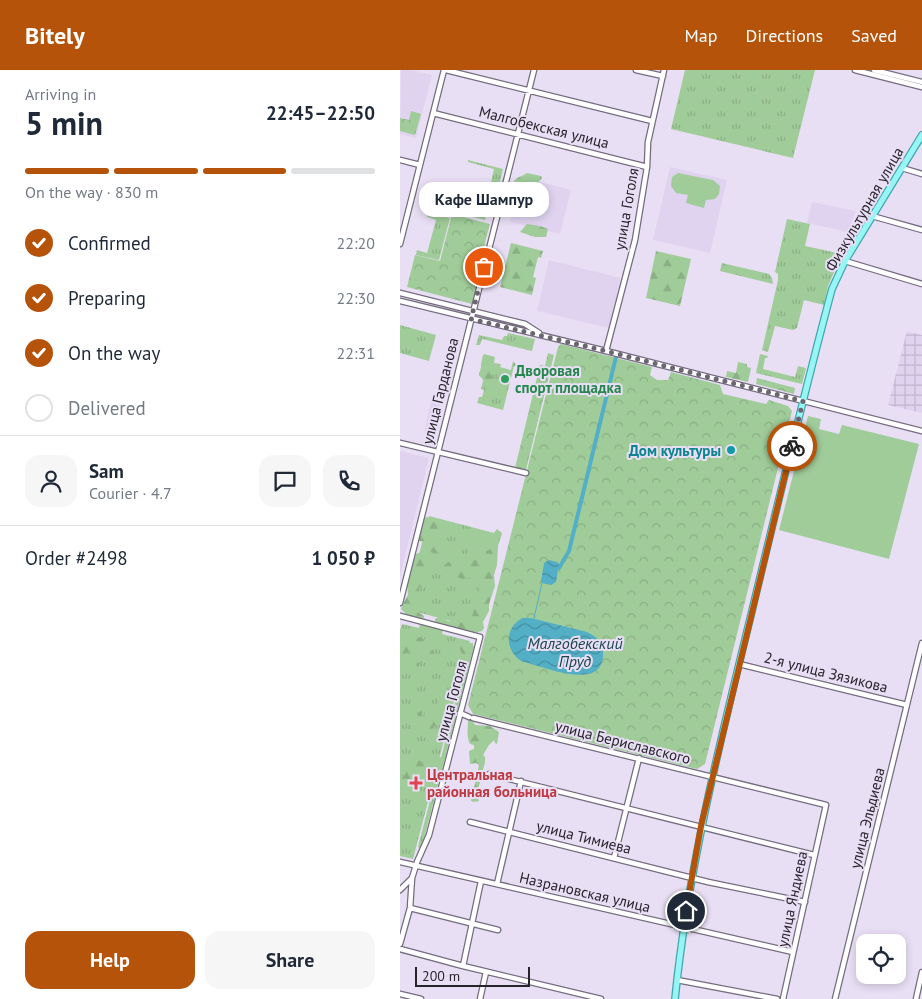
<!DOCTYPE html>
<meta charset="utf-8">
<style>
:root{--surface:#fff;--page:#f6f6f7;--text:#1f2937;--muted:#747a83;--line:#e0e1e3;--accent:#b45309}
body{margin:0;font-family:"PT Sans",sans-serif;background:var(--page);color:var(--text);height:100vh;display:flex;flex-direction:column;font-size:19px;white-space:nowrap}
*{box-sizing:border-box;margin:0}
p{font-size:16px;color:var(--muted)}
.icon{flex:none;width:28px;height:28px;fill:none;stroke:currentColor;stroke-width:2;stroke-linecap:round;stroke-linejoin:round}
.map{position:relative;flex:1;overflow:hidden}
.sheet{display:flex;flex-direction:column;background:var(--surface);width:400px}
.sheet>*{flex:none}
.fabs{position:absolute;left:456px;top:864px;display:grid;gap:10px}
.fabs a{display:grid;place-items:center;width:50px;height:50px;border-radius:10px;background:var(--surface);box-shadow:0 2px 8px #0003;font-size:25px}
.scale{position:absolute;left:15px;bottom:12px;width:115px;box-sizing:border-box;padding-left:5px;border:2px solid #28242c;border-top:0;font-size:14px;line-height:18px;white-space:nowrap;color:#28242c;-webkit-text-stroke:4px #e9dff5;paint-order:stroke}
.pin{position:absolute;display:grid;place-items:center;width:42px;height:42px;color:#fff;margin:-21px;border:2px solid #fff;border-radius:50%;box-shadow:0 1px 5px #0007}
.courier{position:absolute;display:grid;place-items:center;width:50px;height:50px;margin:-25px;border:4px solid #b45309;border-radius:50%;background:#fff;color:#222;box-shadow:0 1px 6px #0007}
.bubble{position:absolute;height:35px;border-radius:15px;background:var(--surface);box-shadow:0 2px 8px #0003;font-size:16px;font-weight:700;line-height:35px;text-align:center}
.summary em{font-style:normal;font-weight:700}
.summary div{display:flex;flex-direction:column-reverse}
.summary{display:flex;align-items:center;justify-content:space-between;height:85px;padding:0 25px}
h1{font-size:32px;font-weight:700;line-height:38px}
.bar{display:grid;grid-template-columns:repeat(4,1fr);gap:8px 5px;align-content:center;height:60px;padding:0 25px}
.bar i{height:6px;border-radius:4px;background:var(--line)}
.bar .on{background:var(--accent)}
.bar p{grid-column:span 4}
.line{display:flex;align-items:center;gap:12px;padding:0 25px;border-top:1px solid var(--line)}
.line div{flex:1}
.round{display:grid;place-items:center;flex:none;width:52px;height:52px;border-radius:15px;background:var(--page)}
ol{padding:0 25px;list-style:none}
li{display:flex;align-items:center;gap:15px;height:55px}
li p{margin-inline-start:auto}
li .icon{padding:5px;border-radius:50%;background:var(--accent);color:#fff;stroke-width:4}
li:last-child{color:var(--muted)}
li i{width:28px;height:28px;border:2px solid var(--line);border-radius:50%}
.button{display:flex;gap:10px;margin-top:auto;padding:10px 25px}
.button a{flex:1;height:58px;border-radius:15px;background:var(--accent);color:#fff;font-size:20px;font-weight:700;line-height:58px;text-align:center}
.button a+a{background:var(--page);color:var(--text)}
header{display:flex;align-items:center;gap:30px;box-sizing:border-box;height:70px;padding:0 25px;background:var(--accent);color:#fff}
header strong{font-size:24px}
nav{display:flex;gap:28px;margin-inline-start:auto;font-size:18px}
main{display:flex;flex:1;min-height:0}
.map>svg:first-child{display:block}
.built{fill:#e0d3f0}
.industrial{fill:url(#industrial-grid)}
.grass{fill:url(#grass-tufts)}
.forest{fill:url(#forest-firs)}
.park{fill:url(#park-crowns)}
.garden{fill:#a0cc99}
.water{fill:url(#water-waves)}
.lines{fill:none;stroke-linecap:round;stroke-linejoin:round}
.stream{stroke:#53afc5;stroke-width:1}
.canal{stroke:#53afc5;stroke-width:4}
.minor-casing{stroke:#756c7f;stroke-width:7}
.major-casing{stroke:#42a7aa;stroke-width:8}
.minor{stroke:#fff;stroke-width:4.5}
.major{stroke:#96f5f5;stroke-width:5.5}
.done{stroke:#6c6572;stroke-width:5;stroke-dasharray:0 9}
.route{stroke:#b45309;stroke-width:6}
.leisure-dot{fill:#2e9e5b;stroke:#e9dff5;stroke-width:2}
.culture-dot{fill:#0f9aa8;stroke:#e9dff5;stroke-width:2}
.health-dot{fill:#e0444e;stroke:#e9dff5;stroke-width:2}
.labels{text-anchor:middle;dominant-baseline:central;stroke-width:4;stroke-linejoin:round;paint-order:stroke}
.street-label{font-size:15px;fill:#28242c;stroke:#e9dff5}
.leisure-label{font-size:15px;font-weight:bold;fill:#27864d;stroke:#e9dff5;text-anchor:start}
.culture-label{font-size:15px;font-weight:bold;fill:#0d838f;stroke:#e9dff5;text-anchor:end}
.health-label{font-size:15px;font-weight:bold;fill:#be3a42;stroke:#e9dff5;text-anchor:start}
.water-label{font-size:16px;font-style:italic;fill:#1b454e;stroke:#e9dff5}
</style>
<header>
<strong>Bitely</strong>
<nav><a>Map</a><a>Directions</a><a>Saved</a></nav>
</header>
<main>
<section class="sheet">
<div class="summary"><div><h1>5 min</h1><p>Arriving in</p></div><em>22:45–22:50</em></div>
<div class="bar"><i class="on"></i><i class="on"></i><i class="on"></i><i></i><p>On the way · 830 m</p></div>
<ol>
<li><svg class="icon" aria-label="check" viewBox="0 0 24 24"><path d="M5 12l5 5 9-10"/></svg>Confirmed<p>22:20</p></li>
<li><svg class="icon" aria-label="check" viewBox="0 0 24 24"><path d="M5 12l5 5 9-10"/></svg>Preparing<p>22:30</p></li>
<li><svg class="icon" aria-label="check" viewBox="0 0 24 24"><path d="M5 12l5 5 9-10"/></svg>On the way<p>22:31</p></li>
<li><i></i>Delivered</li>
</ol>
<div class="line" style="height:90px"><a class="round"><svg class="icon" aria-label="person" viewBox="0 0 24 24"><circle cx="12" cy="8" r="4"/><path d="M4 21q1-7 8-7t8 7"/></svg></a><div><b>Sam</b><p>Courier · 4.7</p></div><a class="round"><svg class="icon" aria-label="chat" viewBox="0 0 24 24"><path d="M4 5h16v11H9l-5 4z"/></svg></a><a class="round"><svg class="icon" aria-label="phone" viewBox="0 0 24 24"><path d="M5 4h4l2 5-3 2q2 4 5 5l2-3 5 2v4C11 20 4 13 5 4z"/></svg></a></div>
<div class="line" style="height:65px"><div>Order #2498</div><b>1 050 ₽</b></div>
<div class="button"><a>Help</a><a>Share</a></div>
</section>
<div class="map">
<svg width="522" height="929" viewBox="0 0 522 929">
<defs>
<pattern id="industrial-grid" width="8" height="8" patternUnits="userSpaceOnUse" patternTransform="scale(1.25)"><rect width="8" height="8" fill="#e0d3f0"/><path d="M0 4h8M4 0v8" fill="none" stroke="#c0b5ce"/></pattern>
<pattern id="grass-tufts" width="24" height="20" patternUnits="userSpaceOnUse" patternTransform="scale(1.25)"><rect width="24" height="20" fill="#a0cc99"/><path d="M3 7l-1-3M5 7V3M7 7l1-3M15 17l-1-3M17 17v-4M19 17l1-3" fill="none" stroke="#8aaf84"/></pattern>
<pattern id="forest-firs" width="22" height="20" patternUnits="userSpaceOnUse" patternTransform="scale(1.25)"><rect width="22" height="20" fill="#a0cc99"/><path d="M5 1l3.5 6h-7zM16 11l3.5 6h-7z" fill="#8aaf84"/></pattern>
<pattern id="park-crowns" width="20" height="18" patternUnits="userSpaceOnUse" patternTransform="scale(1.25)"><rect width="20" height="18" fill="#a0cc99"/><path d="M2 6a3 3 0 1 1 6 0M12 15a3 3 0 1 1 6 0" fill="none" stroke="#8aaf84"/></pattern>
<pattern id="water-waves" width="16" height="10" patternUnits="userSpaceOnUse" patternTransform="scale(1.25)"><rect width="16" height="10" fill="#53afc5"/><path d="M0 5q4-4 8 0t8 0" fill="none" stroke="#458ea0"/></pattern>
</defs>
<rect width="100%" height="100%" fill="#e9dff5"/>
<path class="built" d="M1 0H11L32 5 16 68 0 64Z
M270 97 327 110 310 183 253 170Z
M121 107 171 120 160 164 110 152Z
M412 132 456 141 448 162 407 153Z
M149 190 221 208 209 258 137 241Z
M31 332 40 334 32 364 24 362Z
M0 381 29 388 0 507Z"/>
<path class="industrial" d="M507 261 522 265V343L488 335Z"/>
<path class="grass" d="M285 0H415L393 88 271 59Z
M68 90 103 99 96 128 88 126 94 99 68 92Z
M28 142 50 148 39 190 16 185 17 180 27 183 36 150 27 147Z
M387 149 410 154 405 176 442 184 428 216 424 235 404 230 397 258 393 260 375 256 368 282 362 280 378 210V204L375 202Z
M322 193 369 204 372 208 373 214 320 201Z
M0 255 36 265 29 291 0 283Z
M108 263 135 269 132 281 82 269 80 275H76L79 265 102 270 104 266H107Z
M84 284 95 287 94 293 101 294 100 297 111 300 113 291 118 297 114 296 103 340 77 333 79 327H82L84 320 81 319 84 307 79 306Z
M360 284 368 286 367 288H365L363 299 395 307 398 296 406 298 402 314 356 303Z
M29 446 98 464 74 557 5 539Z
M20 553 43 559 42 564 70 571 13 789 0 786V560L2 554 19 558Z
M70 575 74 576 25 765 20 778 18 777Z"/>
<path class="forest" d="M127 103 141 106 142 108 137 114 124 115 126 125 121 128 123 132 122 134H116C112 128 112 126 112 119 112 108 119 108 127 103Z
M127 154 140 156 148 159 146 167H135L120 162Z
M111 173 143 181 141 188 138 187 133 207 136 208 132 225 100 217Z
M256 181 291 189 280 236 246 228Z
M83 285 89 286 88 291 96 298 95 302H91L93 309 90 311 92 314 89 316 84 315V311L79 305V302L83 301 81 294Z
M338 292 347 294V297L351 298 348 312 326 307 327 301 336 303Z
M28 447 34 448 38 455H45V467L42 468V473H47L50 477 51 482 49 485 29 482 26 472 19 471V462L23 448Z
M97 459 102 463 98 476 97 495 94 505 95 516 89 534V541L83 552 84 558 82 561 74 563 35 553V549L40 546C47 549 47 555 56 548L61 553 66 550 68 553 70 552C74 544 73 537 75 527 76 522 79 520 80 515L82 514 83 502 81 501H76L73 507 61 509 58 507 59 497 52 502 46 501 42 503 40 502 41 500 36 501 26 496C21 506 22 525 10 528L15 533 11 537 12 540 18 538V542L24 546V548L22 550 9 547 1 539 4 532 8 525 7 514 16 484 21 482 24 484 26 488 35 485 37 487 40 486 43 492 42 495 43 496C49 493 51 488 58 492L59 487 84 491 86 490V481C94 480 93 470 93 464Z
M19 567 26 570 24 577 21 581 30 579 34 582 35 590 26 593 23 592 22 589H19L17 592 20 593 17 600H12L8 597 11 587 9 582 2 584 3 589 0 597 2 577 5 574H10L9 569 13 570Z
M70 573H73V576L64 616 63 618 55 619 53 616 62 589H59L62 584 60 579V574L65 575Z
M42 629C49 640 48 643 42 654 33 656 31 657 28 667L25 668 22 666V661L9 663 10 658H15L19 642 23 640 20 651 22 652 26 639 34 634 38 635 39 630Z
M68 650 73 651 75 655 90 656 99 662 97 674 95 673 94 670 89 675 83 685 85 687V692L77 724 79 731 74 732 71 731 79 695 76 693 70 694 69 681 74 679V675L70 674C66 665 68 659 68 650Z
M0 681 7 690 18 688 21 693 27 690 31 691 34 690 33 686 41 687V696L37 718H32L30 712 21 715 14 713 11 708 6 720H0V705L4 706 6 703 5 696 7 694 0 693Z"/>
<path class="park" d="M11 41 21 44 15 65 0 61V48L9 50Z
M52 144 90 154 78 199 81 200 72 234 7 217 15 185 40 191Z
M161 274 252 297 250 305 257 310H268L271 302 320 315 323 324 366 334 369 330 388 336 392 341 305 694 297 699 73 644 68 635 158 277Z
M148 283 154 285 126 400 115 398 140 295 145 296Z
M357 308 395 318 394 324 356 314Z"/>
<path class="garden" d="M278 103 313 110 320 116 319 124 315 129 306 130 304 138 286 133 288 125 276 123 271 116 272 107Z
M64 131 88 137 85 150 60 144Z
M408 346 421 349 419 359 439 364 442 355 519 374 489 489 379 460Z
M72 461 89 465 83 490 66 486Z"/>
<path class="water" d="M149 490 157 492 159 494 156 512 151 515 142 513 141 511 144 493Z
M122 548H131L187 562C197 567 203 572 203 582 205 624 142 596 121 591 105 579 104 559 122 548Z"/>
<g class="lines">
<path class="stream" d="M134 548 142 513"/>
<path class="canal" d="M159 498 169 481 216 287"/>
<defs>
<path id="minor" d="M46 0 252 51
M236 0 263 6
M455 0 522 17
M474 0 522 12
M33 43 247 97
M0 90 20 95
M502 98 522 104
M472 146 522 160
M0 174 44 0
M445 191 522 214
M0 223 125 254 139 263
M0 231 206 281 522 361
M206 281 235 170 247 97 248 72 264 0
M0 373 126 403
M0 533 134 0
M0 546 80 567 29 765 17 792 12 808 10 838 0 874
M339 594 507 635
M60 643 69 647
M73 648 426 735 383 929
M89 704 414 785
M70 752 308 812 405 832
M214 788 239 688
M0 792 393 882
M97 814 121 711
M0 820 12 808
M10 838 98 860
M0 879 63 896 201 929
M63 896 81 811
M277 910 377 929
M0 924 21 929
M80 929 86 902
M435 929 522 573
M516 929 522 902"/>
<path id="major" d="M275 929C288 799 320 672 351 545 377 436 403 327 432 219L445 191 522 65"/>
</defs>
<use href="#minor" class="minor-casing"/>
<use href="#major" class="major-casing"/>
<use href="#minor" class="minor"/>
<use href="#major" class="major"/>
</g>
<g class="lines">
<path class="done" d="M84 197 71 249 206 281 403 331 392 376"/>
<path class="route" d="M286 841 301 756 392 376"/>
</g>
<circle class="leisure-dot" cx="105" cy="309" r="5"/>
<circle class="culture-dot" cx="331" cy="380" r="5"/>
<path class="health-dot" d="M13.5 705.5h5v5h5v5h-5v5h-5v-5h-5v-5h5z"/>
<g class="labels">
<g class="street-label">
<text transform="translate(144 57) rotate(14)">Малгобекская улица</text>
<text transform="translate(226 139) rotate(-80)">улица Гоголя</text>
<text transform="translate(464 139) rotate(-60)">Физкультурная улица</text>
<text transform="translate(40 321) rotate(-76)">улица Гарданова</text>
<text transform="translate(426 602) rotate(14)">2-я улица Зязикова</text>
<text transform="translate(51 631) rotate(-75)">улица Гоголя</text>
<text transform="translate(223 672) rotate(14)">улица Бериславского</text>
<text transform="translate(467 748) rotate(-76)">улица Эльдиева</text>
<text transform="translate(184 767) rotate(14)">улица Тимиева</text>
<text transform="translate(185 822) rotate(13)">Назрановская улица</text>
<text transform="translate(392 829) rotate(-78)">улица Яндиева</text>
</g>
<g class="leisure-label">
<text x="115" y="300">Дворовая<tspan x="115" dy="17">спорт площадка</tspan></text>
</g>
<g class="culture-label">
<text x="321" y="380">Дом культуры</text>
</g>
<g class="health-label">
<text x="27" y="704">Центральная<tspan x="27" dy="17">районная больница</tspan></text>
</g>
<g class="water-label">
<text x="175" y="573">Малгобекский<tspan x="175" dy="18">Пруд</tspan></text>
</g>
</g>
</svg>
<div class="fabs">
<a><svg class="icon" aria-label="locate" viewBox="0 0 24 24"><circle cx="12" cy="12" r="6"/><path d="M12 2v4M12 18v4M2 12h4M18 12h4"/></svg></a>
</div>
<div class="scale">200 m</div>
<div class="pin" style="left:84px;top:197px;background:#ea580c"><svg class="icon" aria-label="bag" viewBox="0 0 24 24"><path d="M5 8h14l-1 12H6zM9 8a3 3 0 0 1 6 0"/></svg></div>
<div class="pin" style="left:286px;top:841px;background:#1f2937"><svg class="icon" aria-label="home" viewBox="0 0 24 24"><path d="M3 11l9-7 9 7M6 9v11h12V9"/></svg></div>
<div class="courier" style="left:392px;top:376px"><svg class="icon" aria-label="bike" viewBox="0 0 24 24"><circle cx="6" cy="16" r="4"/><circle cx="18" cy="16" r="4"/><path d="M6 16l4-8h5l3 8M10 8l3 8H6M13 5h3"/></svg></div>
<div class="bubble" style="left:19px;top:112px;width:130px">Кафе Шампур</div>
</div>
</main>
